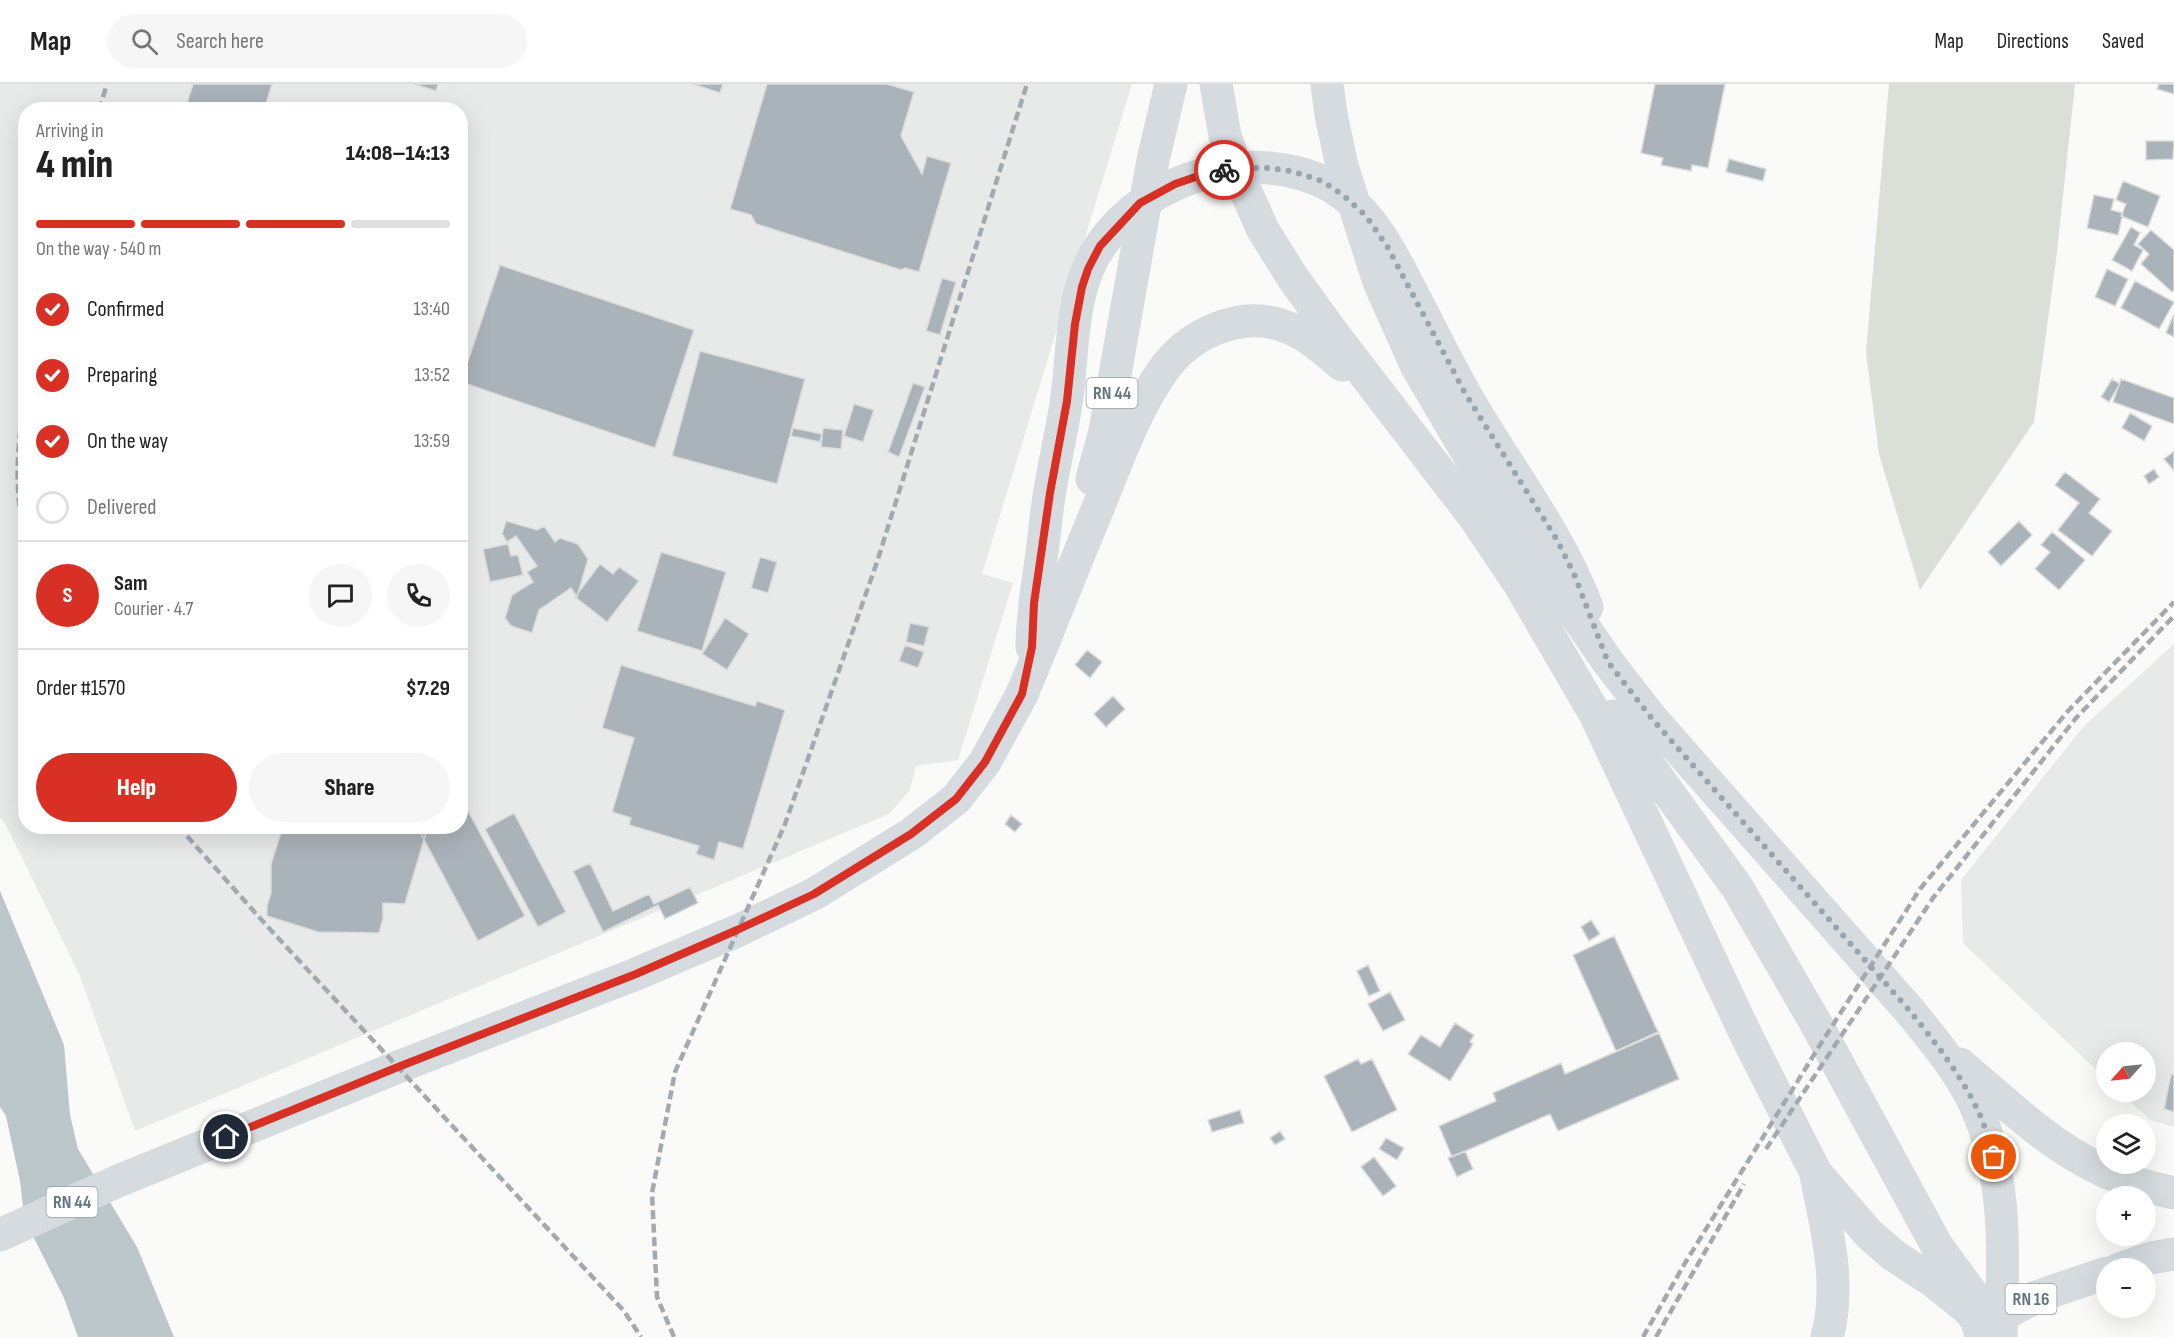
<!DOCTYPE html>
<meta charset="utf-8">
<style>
:root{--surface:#fff;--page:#f6f6f6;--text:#222;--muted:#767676;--line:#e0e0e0;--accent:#d93025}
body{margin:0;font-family:"Sofia Sans Condensed",sans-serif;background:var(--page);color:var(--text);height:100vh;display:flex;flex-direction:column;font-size:22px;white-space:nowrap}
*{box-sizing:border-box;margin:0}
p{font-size:20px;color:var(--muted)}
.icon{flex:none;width:33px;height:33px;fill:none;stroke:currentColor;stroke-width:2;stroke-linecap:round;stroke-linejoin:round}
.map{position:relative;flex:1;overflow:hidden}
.drawer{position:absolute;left:18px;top:18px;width:450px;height:732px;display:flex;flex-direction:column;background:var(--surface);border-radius:24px;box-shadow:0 6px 24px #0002}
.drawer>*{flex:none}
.needle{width:39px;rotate:243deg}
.buttons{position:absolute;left:2096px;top:958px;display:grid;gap:12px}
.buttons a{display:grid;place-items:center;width:60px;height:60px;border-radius:50%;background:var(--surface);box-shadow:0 6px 24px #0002;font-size:30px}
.pin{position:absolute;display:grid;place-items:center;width:51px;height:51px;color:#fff;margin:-26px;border:3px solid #fff;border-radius:50%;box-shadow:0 2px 6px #0007}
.courier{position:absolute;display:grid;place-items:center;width:60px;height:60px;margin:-30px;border:4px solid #d93025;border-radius:50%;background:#fff;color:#222;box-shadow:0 2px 8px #0007}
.head em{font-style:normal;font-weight:800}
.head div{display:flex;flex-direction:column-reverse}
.head{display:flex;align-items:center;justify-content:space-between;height:102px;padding:0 18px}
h1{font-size:39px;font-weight:800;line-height:45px}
.bar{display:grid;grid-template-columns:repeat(4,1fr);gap:9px 6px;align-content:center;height:72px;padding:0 18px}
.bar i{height:8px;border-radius:4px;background:var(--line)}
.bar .on{background:var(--accent)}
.bar p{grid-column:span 4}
.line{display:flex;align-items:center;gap:15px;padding:0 18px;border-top:2px solid var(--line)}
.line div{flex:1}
.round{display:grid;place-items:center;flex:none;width:63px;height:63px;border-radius:32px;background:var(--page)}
ol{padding:0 18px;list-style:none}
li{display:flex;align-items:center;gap:18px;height:66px}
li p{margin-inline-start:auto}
li .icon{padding:6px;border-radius:50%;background:var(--accent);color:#fff;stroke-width:4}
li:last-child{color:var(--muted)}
li i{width:33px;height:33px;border:3px solid var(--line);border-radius:50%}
.button{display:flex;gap:12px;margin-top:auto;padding:12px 18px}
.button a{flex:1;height:69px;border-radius:36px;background:var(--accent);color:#fff;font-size:24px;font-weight:800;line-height:69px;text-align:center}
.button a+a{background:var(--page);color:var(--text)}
header{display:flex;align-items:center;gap:36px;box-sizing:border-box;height:84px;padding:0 30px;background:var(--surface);border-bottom:2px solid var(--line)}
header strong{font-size:28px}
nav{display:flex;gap:33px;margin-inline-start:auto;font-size:21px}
.search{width:420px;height:54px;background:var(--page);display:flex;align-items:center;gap:15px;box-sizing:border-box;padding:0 21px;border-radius:33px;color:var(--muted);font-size:22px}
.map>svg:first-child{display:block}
.built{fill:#e8e9e9;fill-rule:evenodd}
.green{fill:#dadfd7}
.water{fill:#bbc7cb}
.building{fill:#aab3b9;stroke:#dcdcda;stroke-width:1.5}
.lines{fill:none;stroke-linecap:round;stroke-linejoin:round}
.primary{stroke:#d6dbdf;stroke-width:33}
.trunk{stroke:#d6dbdf;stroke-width:33}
.rail{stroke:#a2aab0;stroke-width:4.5;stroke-dasharray:9 4.5;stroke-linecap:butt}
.done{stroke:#99a4ac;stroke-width:6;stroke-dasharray:0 10.8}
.route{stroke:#d93025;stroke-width:8}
.labels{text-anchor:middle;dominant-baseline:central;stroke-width:6;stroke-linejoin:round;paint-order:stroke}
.shield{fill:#fff;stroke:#939fa8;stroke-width:1.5}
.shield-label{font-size:18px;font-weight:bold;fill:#657683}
</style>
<header>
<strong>Map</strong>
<div class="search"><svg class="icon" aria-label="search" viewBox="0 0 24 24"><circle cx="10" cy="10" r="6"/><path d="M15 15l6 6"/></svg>Search here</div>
<nav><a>Map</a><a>Directions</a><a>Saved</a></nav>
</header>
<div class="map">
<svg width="2174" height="1253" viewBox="0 0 2174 1253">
<rect width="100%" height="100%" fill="#fafaf8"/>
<path class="built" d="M0 0H1132L982 490 1013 499 958 676 916 682 910 706 889 730 135 1047 80 892 6 741 0 734ZM26 26H460V742H26Z
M2174 560V1043L2150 1036 2120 1008H2145V969H2106V995L1963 859 1961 796 2085 641Z"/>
<path class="green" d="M1889 0H2075L2056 176 2034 338 1920 506 1879 370 1866 268Z"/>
<path class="water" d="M0 807 64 961 70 1031 78 1065 137 1163 174 1253H78L64 1214 33 1152 23 1122 20 1097 6 1032 0 1023Z"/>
<path class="building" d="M193 0H272L264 26H185Z
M414 0H438L436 7Z
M693 0H723L720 9Z
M767 0H887L914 8 901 52 922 90 927 72 951 79 919 188 905 184 901 186 756 140 751 131 730 125Z
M1655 0H1725L1708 84 1692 81 1691 87 1661 81 1663 74 1641 69Z
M2159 0H2174V10L2157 5Z
M2146 57H2174L2173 75 2146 76Z
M1729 75 1766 85 1763 97 1726 88Z
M2123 97 2160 112 2148 143 2121 132 2126 120 2116 116Z
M2094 111 2114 115 2111 126 2123 129 2118 151 2087 144Z
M2131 143 2140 149 2134 161 2143 166 2132 187 2112 176Z
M2151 146 2174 166V206L2172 208 2141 180 2149 170 2138 160Z
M500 181 694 246 655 364 461 298Z
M2107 185 2128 195 2115 222 2095 213Z
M942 194 956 198 940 251 926 247Z
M2135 197 2174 218 2159 245 2121 224Z
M2174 230V253L2166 249Z
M700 267 805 295 777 400 672 372Z
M2112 295 2120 300 2109 318 2101 313Z
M2121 295 2174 314V340L2113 318Z
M913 299 925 303 899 373 888 368Z
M854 320 874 326 863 358 844 352Z
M2130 329 2152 342 2144 357 2122 344Z
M793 344 822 350 820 358 791 352Z
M823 344 843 346 841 365 821 363Z
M2174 367V387L2164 375Z
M2154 385 2159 393 2149 400 2144 392Z
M2065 388 2100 415 2089 429 2112 447 2092 472 2058 446 2079 419 2055 401Z
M506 437 537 446 544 442 555 458 560 454 578 460 588 475 577 513 571 504 539 526 532 549 511 542 505 534 512 511 533 498 527 488 537 482 516 452 507 458 502 450Z
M2019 437 2032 451 2001 482 1988 468Z
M2052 448 2085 476 2059 506 2035 485 2050 468 2041 461Z
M508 460 511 472 518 471 523 491 490 498 483 465Z
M661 468 726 488 702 567 637 547Z
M760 473 777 478 768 509 751 504Z
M600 480 613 490 619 483 639 497 607 538 575 513Z
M725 534 749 550 727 586 702 570Z
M910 539 929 543 924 562 906 558Z
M905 561 924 568 918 584 899 577Z
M1087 566 1102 578 1090 594 1075 581Z
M621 581 755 622 757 617 785 626 743 765 719 758 714 776 696 770 699 762 629 741 631 734 612 728 634 654 602 644Z
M1113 612 1125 625 1106 643 1094 630Z
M467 725 525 832 478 857 421 750 435 742H460V729Z
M514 729 566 828 538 843 485 745Z
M1011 731 1022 740 1015 748 1005 740Z
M283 742H428L405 820 383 819V835L379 849 318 848 267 832V822L271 809V780Z
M590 779 613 827 649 810 654 820 690 803 698 819 665 835 658 821 603 848 573 787Z
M1591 836 1600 850 1589 857 1581 843Z
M1614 852 1658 948 1616 967 1573 871Z
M1368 881 1380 907 1369 912 1357 887Z
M1390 908 1405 936 1383 947 1368 920Z
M1455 939 1474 951 1470 958 1473 960 1450 997 1408 970 1421 951 1440 963Z
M1659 949 1679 995 1558 1047 1550 1030 1452 1073 1439 1042 1496 1017 1493 1009 1561 979 1565 990Z
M1358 975 1361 980 1372 975 1397 1026 1352 1048 1324 992Z
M2171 990 2174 991V1028L2164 1025Z
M1240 1026 1244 1039 1212 1048 1208 1036Z
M1280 1047 1285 1055 1275 1061 1270 1054Z
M1386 1054 1404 1064 1397 1076 1379 1065Z
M1465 1067 1473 1085 1457 1093 1448 1074Z
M1374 1073 1396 1102 1383 1112 1361 1083Z"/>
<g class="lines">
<path class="primary" d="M0 1151 118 1097 398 983 636 890 737 847 814 810 911 750 956 715 985 678 1022 610"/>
<path class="trunk" d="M1216 0 1225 52 1242 99 1263 146 1293 194 1329 244 1475 434 1520 501 1556 563 1595 630 1747 953 1816 1089 1869 1150 1893 1171 1933 1197 1967 1224 1976 1235 1982 1253
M1327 0 1331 31 1342 82 1379 198 1417 283 1486 400 1608 578 1653 636 1909 926C1935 958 1965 993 1980 1032 2008 1103 2003 1178 2001 1253
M1092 395 1105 347 1153 76 1171 0
M1032 563C1032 533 1037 505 1041 476 1044 455 1046 433 1049 412 1054 381 1061 351 1066 320 1074 268 1069 206 1101 161 1130 119 1177 93 1227 85 1267 80 1312 86 1344 111 1374 135 1391 168 1408 201 1427 237 1445 274 1465 310 1506 382 1557 445 1587 523
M1022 610C1048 548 1072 486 1098 424 1117 378 1134 328 1162 288 1187 251 1237 227 1281 241 1305 248 1323 265 1342 281
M1613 632 1737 803 1818 943 1937 1162 1978 1218
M1960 980C2005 1018 2047 1060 2100 1085 2123 1097 2149 1103 2174 1109
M1816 1091C1826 1144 1842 1199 1827 1253
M2119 1185 2151 1174 2174 1170
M1986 1240 2036 1213 2106 1189"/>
<path class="rail" d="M99 26 107 0
M26 306C18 354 12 406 26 454
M178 742 267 842 624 1227 641 1253
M1766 1065 1933 814 2076 634 2174 532
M674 1253 657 1213 652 1109 675 988 785 740 877 478 1027 0
M1643 1253 1685 1179 1820 961 1920 805 2068 627 2174 518
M1656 1253 1744 1100"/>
</g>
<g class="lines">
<path class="done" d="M1224 86 1240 84H1269L1291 87 1307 92 1322 97 1343 111 1366 132 1387 162 1465 309 1557 456 1574 490 1608 578 1653 636 1909 926C1935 958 1962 992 1979 1029 1986 1043 1989 1059 1994 1073"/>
<path class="route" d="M226 1053 398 983 636 890 737 846 814 810 911 750 956 715 985 678 1022 610 1032 563 1034 519 1050 409 1067 317 1075 240 1082 203 1088 185 1100 162 1140 119 1175 100 1210 88 1224 86"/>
</g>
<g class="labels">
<g class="shield">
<rect x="1086.5" y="294" width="51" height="30" rx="4.5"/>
<rect x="46.5" y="1103" width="51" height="30" rx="4.5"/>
<rect x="2005.5" y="1200" width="51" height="30" rx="4.5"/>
</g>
<g class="shield-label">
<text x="1112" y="309">RN 44</text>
<text x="72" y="1118">RN 44</text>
<text x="2031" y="1215">RN 16</text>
</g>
</g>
</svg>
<div class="buttons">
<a><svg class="needle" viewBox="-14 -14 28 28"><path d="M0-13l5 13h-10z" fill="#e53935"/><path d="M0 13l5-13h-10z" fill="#767676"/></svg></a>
<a><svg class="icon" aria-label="layers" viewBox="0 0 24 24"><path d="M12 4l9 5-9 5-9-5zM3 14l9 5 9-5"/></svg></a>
<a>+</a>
<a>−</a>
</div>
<div class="pin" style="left:1994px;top:1073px;background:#ea580c"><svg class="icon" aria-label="bag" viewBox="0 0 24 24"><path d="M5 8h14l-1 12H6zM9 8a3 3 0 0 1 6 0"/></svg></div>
<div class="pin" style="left:226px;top:1053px;background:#1f2937"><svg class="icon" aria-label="home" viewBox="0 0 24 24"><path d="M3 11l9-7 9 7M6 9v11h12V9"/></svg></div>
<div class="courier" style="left:1224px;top:86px"><svg class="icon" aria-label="bike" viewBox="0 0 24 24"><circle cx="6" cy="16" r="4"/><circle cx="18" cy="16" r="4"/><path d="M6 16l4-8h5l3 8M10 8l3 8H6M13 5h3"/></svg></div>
<section class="drawer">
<div class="head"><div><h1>4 min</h1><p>Arriving in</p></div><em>14:08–14:13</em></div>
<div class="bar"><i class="on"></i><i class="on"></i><i class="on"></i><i></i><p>On the way · 540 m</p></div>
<ol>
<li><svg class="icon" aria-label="check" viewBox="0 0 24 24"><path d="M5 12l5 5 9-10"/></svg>Confirmed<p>13:40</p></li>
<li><svg class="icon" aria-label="check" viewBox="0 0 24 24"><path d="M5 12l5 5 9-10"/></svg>Preparing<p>13:52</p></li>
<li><svg class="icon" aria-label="check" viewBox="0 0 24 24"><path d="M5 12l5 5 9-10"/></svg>On the way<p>13:59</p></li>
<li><i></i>Delivered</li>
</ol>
<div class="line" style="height:108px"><b class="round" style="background:var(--accent);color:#fff">S</b><div><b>Sam</b><p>Courier · 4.7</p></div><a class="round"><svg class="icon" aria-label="chat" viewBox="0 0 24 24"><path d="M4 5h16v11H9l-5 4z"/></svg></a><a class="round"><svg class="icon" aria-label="phone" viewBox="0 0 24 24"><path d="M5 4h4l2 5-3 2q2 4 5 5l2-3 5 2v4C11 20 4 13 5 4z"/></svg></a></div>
<div class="line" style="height:78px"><div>Order #1570</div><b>$7.29</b></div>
<div class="button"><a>Help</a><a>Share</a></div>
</section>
</div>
